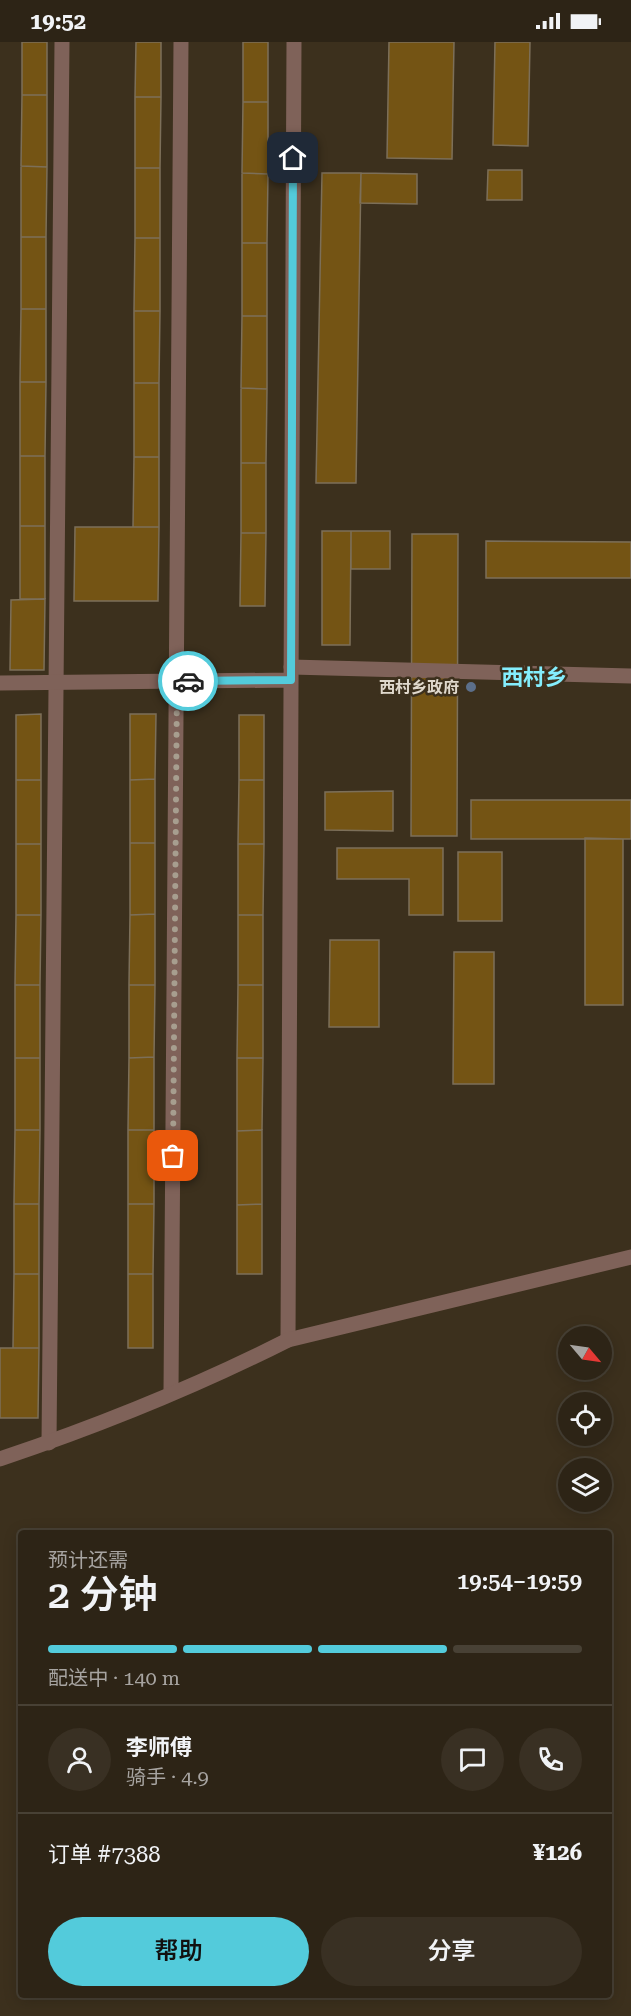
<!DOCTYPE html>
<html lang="zh">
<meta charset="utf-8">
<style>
:root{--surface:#2d2416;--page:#393023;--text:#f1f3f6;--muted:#a7a4a1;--line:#484135;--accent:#53cbdb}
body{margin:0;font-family:"Roboto Serif","Noto Sans SC",serif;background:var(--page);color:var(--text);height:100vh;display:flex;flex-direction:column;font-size:22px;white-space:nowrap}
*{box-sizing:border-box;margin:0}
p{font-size:20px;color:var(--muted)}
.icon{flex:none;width:33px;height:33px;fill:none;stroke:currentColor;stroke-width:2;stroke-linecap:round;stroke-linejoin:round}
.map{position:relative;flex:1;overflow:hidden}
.details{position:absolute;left:18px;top:1488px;width:594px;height:468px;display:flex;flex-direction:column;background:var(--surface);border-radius:6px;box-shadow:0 3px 15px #0003,0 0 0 2px var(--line)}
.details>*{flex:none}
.needle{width:39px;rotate:119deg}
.tools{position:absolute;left:558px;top:1284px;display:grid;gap:12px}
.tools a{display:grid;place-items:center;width:54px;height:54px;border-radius:50%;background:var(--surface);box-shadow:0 3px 15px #0003,0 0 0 2px var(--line);font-size:30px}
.pin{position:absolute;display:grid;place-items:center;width:51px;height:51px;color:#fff;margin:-26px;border-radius:12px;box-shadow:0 3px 9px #0006}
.courier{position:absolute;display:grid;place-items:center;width:60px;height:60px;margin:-30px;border:4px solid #53cbdb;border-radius:50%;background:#fff;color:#222;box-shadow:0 2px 8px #0007}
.summary em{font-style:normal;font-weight:600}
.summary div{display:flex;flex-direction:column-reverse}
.summary{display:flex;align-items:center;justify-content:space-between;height:102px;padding:0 30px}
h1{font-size:39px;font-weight:600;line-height:45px}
.bar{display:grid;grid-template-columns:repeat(4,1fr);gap:9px 6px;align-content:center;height:72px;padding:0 30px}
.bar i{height:8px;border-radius:4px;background:var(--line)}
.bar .selected{background:var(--accent)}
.bar p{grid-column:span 4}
.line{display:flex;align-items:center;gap:15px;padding:0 30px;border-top:2px solid var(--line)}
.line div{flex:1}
.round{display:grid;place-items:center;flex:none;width:63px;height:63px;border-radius:32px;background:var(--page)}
.action{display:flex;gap:12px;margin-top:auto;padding:12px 30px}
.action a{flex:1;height:69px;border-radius:36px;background:var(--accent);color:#111;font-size:24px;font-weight:600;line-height:69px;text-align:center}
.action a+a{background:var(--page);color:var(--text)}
.status{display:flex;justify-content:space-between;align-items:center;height:42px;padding:0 30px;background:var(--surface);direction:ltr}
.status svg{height:16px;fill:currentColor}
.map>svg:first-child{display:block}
.building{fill:#745414;stroke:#7c6f59;stroke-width:1.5}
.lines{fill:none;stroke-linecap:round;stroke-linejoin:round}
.service{stroke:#7f6259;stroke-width:15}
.minor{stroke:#7f6259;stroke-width:15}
.tertiary{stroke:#7f6259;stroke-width:15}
.done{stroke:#a79e8f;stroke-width:6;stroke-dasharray:0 10.8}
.route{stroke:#53cbdb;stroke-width:8}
.service-dot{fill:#5c6f8a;stroke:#3c301d;stroke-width:2}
.labels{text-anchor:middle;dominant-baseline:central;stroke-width:5;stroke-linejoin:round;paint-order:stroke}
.poi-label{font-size:16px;font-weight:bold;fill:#e0d9cd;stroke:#3c301d;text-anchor:end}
.district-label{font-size:22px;font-weight:bold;fill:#84eefd;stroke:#3c301d}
</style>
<div class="status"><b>19:52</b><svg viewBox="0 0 49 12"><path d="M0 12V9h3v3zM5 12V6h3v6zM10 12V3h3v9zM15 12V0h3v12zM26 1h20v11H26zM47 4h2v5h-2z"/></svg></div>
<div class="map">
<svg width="631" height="1974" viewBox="0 0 631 1974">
<rect width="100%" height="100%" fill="#3c301d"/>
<path class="building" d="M22 0H47V53H22Z
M136 0H161V55H135Z
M243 0H268V60H243Z
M389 0H454L452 117 387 116Z
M495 0H530L528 104 493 103Z
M22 53H47V125L21 124Z
M135 55H161L160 126H135Z
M243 60H268V132L242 131Z
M21 124 47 125 46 195H21Z
M135 126H160V196H135Z
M488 128H522V158H487Z
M242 131 268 132 267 201H242Z
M322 131H361L356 441H316Z
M361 131 417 132V162L360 161Z
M21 195H46V267H21Z
M135 196H160V269H134Z
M242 201H267V274H242Z
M21 267H46V340H20Z
M134 269H160L159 341H134Z
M242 274H267V347L241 346Z
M20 340H46L45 414H20Z
M134 341H159V415H134Z
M241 346 267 347 266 421H241Z
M20 414H45V484H20Z
M134 415H159V485H133Z
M241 421H266V491H241Z
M20 484H45V557H20Z
M75 485H159L158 559H74Z
M322 489H351L350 603H322Z
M351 489H390V527H351Z
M241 491H266L265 564H240Z
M412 492H458L457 794H411Z
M486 499 631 500V536H486Z
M45 557 44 628H10L11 558Z
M41 672V738H16V673Z
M130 672H156L155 737 130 738Z
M239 673H264V738H239Z
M155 737V801H130V738Z
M16 738H41V802H16Z
M239 738H264V802H238Z
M393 749V789L325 788V750Z
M471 758H631V797H471Z
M585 796 623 797V963H585Z
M130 801H155V872L130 873Z
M16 802H41V873H16Z
M238 802H264L263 873H238Z
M337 806H443V873H409V837H337Z
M458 810H502V879H458Z
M155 872V943H129L130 873Z
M16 873H41L40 943H15Z
M238 873H263V943H238Z
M330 898H379V985H329Z
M454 910H494V1042H453Z
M15 943H40V1016H15Z
M129 943H155L154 1015 129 1016Z
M238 943H263V1016H237Z
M154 1015V1088H128L129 1016Z
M15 1016H40V1088H15Z
M237 1016H263L262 1088 237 1089Z
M15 1088H40L39 1162H14Z
M128 1088H154V1162H128Z
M262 1088V1162L237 1163V1089Z
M14 1162H39V1232H14Z
M128 1162H154L153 1232H128Z
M262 1162V1232H237V1163Z
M14 1232H39V1306H13Z
M128 1232H153V1306H128Z
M0 1306H39L38 1376H0Z"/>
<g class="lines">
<path class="service" d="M291 625 631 634
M171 1351 181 0
M49 1401 62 0"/>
<path class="minor" d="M0 641 291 638
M288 1298 294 0"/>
<path class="tertiary" d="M0 1417C98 1384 195 1345 288 1298L631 1215"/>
</g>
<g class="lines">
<path class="done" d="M173 1114 177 639H188"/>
<path class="route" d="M188 639 291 638 293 116"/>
</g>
<circle class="service-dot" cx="471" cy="645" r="6"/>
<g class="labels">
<g class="poi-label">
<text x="459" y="645">西村乡政府</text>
</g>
<g class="district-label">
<text x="534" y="635">西村乡</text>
</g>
</g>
</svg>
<div class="tools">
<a><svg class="needle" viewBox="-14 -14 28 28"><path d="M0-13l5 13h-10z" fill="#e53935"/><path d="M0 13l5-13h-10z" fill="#a7a4a1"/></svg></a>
<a><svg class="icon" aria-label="locate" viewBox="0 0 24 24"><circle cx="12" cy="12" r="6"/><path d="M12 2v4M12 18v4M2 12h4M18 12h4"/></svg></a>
<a><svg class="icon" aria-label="layers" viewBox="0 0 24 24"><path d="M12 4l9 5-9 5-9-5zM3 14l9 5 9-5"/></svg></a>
</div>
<div class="pin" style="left:173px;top:1114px;background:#ea580c"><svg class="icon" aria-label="bag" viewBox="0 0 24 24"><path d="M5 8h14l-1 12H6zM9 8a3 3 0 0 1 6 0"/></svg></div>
<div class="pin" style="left:293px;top:116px;background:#1f2937"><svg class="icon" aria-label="home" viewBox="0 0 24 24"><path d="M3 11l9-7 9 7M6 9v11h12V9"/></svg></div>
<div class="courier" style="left:188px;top:639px"><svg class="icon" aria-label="car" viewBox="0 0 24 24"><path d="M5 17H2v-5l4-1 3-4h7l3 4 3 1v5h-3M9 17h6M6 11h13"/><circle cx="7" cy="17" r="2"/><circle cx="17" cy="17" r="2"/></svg></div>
<section class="details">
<div class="summary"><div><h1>2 分钟</h1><p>预计还需</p></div><em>19:54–19:59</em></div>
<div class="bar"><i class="selected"></i><i class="selected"></i><i class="selected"></i><i></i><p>配送中 · 140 m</p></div>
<div class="line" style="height:108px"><a class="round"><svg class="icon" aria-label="person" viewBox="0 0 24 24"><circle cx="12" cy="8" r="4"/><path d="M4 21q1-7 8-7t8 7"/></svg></a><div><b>李师傅</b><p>骑手 · 4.9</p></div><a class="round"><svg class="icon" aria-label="chat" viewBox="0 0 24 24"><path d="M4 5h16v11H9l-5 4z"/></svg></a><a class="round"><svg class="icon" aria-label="phone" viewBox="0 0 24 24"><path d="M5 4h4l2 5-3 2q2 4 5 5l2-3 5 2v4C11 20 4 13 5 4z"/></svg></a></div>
<div class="line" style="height:78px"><div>订单 #7388</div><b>¥126</b></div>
<div class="action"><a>帮助</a><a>分享</a></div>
</section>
</div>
